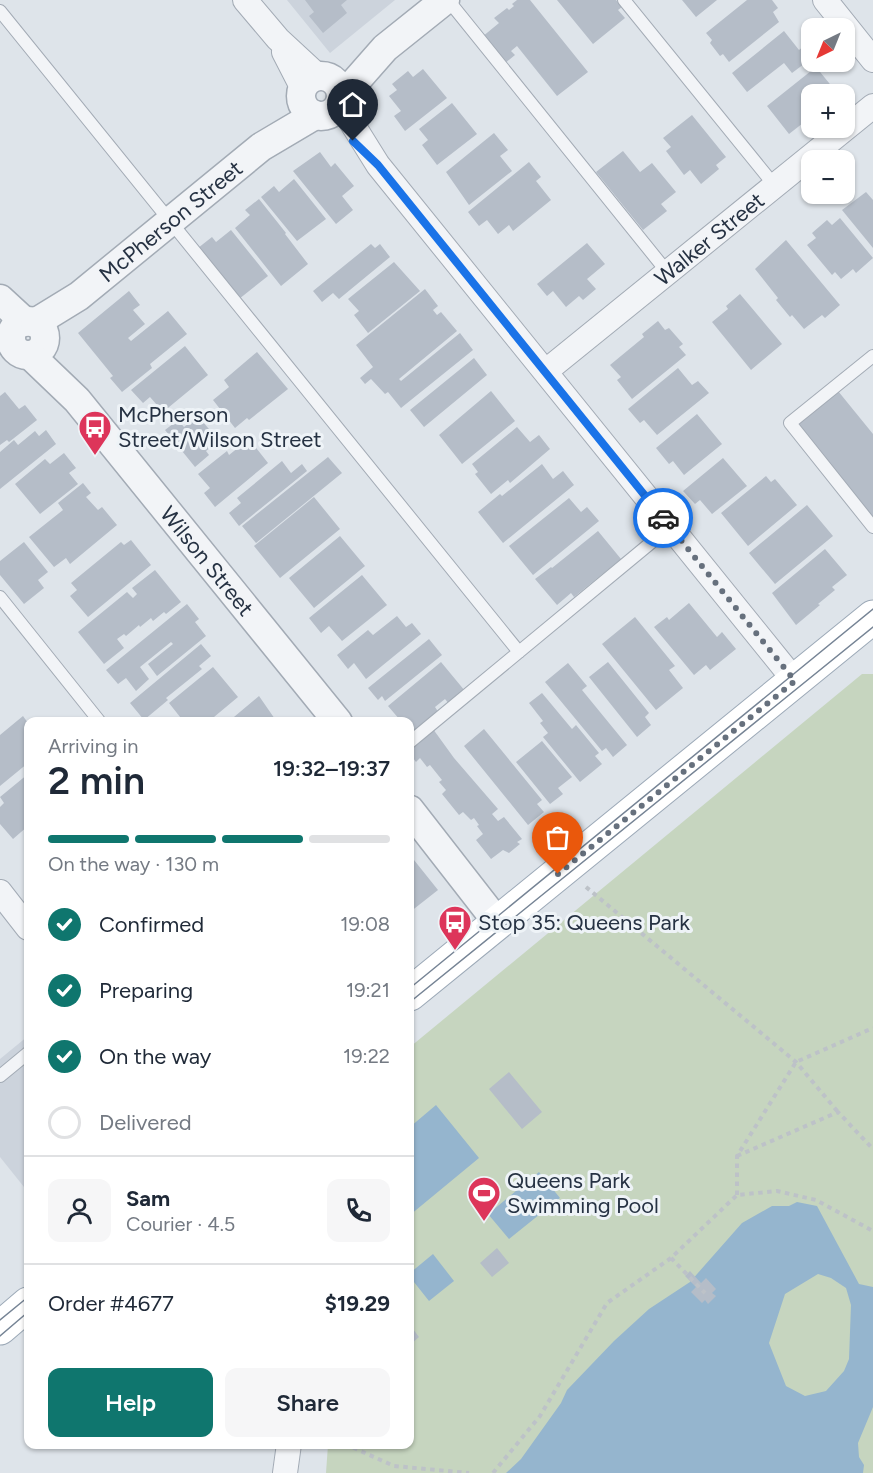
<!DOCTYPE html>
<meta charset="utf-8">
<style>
:root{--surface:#fff;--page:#f6f6f7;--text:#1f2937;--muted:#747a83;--line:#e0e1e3;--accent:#0f766e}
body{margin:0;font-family:Figtree,sans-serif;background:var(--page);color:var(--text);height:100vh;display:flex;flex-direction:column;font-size:22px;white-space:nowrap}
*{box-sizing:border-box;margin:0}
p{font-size:20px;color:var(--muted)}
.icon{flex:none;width:33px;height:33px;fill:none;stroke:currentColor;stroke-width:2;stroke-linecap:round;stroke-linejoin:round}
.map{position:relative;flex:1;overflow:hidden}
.panel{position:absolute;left:24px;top:717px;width:390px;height:732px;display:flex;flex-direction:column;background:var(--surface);border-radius:12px;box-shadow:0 2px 4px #0004}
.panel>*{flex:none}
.needle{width:39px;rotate:223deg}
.fabs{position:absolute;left:801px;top:18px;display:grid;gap:12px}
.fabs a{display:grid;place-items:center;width:54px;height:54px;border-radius:12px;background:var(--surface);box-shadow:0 2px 4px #0004;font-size:30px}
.pin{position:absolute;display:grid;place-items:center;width:51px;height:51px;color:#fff;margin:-62px -26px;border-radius:50% 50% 50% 0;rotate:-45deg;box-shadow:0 0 6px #0007}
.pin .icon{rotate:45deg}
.courier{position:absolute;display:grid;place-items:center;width:60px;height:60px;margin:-30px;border:4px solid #1a73e8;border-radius:50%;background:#fff;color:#222;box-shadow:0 2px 8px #0007}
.overview em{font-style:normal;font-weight:600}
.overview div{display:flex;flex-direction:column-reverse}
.overview{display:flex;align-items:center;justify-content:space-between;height:102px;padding:0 24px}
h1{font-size:39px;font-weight:600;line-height:45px}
.bar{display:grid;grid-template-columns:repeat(4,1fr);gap:9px 6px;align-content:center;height:72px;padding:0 24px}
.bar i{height:8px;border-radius:4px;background:var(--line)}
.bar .current{background:var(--accent)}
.bar p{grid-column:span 4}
.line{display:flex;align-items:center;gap:15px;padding:0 24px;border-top:2px solid var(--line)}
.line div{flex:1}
.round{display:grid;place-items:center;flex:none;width:63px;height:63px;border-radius:12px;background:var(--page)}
ol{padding:0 24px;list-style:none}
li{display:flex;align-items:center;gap:18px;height:66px}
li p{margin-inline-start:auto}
li .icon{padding:6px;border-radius:50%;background:var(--accent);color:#fff;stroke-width:4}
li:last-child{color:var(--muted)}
li i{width:33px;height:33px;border:3px solid var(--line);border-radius:50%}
.button{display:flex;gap:12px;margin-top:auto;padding:12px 24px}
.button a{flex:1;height:69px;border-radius:12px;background:var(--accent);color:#fff;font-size:24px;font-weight:600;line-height:69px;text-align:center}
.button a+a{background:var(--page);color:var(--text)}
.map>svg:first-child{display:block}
.built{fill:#ccd3dc}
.green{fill:#c6d5bf}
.water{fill:#95b5ce;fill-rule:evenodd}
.building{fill:#b5bdc8}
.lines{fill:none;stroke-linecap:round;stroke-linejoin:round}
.service-casing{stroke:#a3abb5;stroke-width:14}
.minor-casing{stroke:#a3abb5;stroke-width:26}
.tertiary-casing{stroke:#a3abb5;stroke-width:31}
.primary-casing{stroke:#9ca9b7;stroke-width:35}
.path{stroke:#bdc2c8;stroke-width:4;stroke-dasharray:4.5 4.5;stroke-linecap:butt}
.service{stroke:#f2f4f7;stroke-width:12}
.minor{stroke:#f2f4f7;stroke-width:24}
.tertiary{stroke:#f2f4f7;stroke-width:28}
.primary{stroke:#fff;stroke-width:33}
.tram{stroke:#768495;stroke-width:1.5}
.done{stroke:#66707d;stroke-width:6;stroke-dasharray:0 10.8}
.route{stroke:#1a73e8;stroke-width:8}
.labels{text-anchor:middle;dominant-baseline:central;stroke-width:6;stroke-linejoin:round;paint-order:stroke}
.street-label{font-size:22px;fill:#263243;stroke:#eef3f7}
.poi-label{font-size:22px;fill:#263243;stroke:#eef3f7;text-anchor:start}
</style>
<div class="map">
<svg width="873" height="1473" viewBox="0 0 873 1473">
<rect width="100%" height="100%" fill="#dee4ea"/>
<path class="built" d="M287 0H395L330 53Z
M28 1036V1192L0 1157V1059Z"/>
<path class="green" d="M862 674H873V1473H326L328 1445 410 1444V1047Z"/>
<path class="water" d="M436 1105 479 1158 410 1215V1127Z
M539 1172 560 1198 509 1239 488 1214Z
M797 1202 817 1206 859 1284 873 1287V1407L858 1443 859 1457 864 1465 863 1473H506L521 1459 561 1403 567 1390 614 1341 649 1309 690 1282 742 1223 772 1206H789ZM818 1274 831 1278 846 1288 851 1305 849 1359 844 1371 826 1391 805 1396 786 1386 769 1343 785 1294Z
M433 1254 454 1281 429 1301 410 1277V1273Z"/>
<path class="building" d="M305 0H347L341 5 347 13 323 33 309 16 314 12Z
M517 0H530L588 72 557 96 517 46 511 51 515 55 504 64 482 37 499 23 494 18 507 8 509 10 514 6 512 4Z
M557 0H616L622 7 618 10 625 18 593 44Z
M682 0H717L696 17Z
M747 0H772L778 8 773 12 779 22 729 62 723 54 720 56 710 43 712 40 706 33Z
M784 31 799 50 804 46 812 58 792 73 784 63 747 92 732 73Z
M816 67 838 94H812V116L789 134 767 106Z
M423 69 447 98 405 131 394 116 401 111 389 96 397 90 392 84 408 71 413 77Z
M452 103 477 134 437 165 422 145 428 140 419 129Z
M692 115 726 157 716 165 719 169 701 184 690 170 684 175 666 151 671 147 663 138Z
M494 133 508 150 500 156 512 171 469 205 446 172Z
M623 151 640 172 652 163 676 192 661 204 667 211 643 230 596 172Z
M320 152 331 167 335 163 354 186 342 196 353 210 336 224 293 171Z
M529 162 541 177 536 181 551 200 513 231 509 225 498 234 487 220 479 226 468 212Z
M294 179 326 219 297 241 261 197 274 186 279 192Z
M866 192 873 200V248L842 210Z
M259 199 286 233 285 234 308 264 281 286 235 228 250 215 245 210Z
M840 218 873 258 856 273 853 269 841 279 835 272 832 275 807 245 816 238 812 233 827 220 832 225Z
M231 230 268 276 239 299 198 248 212 237 216 242Z
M786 240 840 305 825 318 822 315 804 329 792 315 790 317 776 300 778 298 755 269Z
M587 243 605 264 587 279 596 289 583 300 579 296 566 307 553 291 547 296 537 284Z
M371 244 375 248 380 244 390 257 339 299 333 293 322 302 313 291Z
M394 262 420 291 368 333 354 315 359 311 348 299Z
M425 289 438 306 433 310 437 315 441 312 457 331 399 379 401 381 460 333 473 350 401 408 388 392 385 394 371 379 365 384 360 378 373 367 356 345Z
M129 291 140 305 133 310 145 324 128 338 131 341 168 311 187 334 150 364 152 368 122 392 110 378 113 376 78 333Z
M740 294 782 344 751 370 712 322 728 309 726 306Z
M658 321 665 330 669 328 683 344 679 347 686 355 632 399 617 380 621 377 610 365 644 337 642 334Z
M185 346 208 375 163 412 150 397 143 403 131 390Z
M257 352 288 389 249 420 247 418 235 428 213 400 229 387 224 380Z
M474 358 487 375 424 427 410 410Z
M678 368 692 385 698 381 709 393 657 435 644 420 640 423 628 409Z
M491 391 515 421 462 464 439 435Z
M838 391 873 434V518L797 425Z
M5 392 19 409 25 405 37 420 9 442 7 440 0 445V396Z
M697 414 722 444 684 475 673 461 669 464 656 448Z
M198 416 219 441 206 451 209 455 195 467 165 430 178 420 184 427Z
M517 427 530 442 539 435 550 449 510 483 508 480 491 494 475 474 478 472 472 464Z
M46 430 56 444 0 489V452L14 440 18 445 35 431 39 436Z
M244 443 249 448 253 444 268 463 215 507 204 493 210 488 198 474 227 451 229 455Z
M64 453 76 468 69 473 78 484 40 514 15 484 45 459 50 464Z
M328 457 342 473 256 543 242 526Z
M723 458 747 486 712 514 700 500 695 504 683 491Z
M282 461 291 473 302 464 307 471 239 526 229 513 241 503 237 498Z
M542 464 553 479 563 471 574 485 503 543 478 512 500 494 502 496Z
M766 476 771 482 775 479 797 505 748 546 721 513Z
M83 483 91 493 86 497 98 510 102 507 117 525 70 564 66 558 54 567 29 537 63 510 58 503Z
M314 497 340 529 280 578 254 546Z
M569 498 581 512 587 507 599 521 533 575 509 546Z
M807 505 833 536 775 584 749 553Z
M598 531 621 559 574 597 571 593 557 605 535 579 551 567 552 568Z
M340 536 365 566 314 608 289 578Z
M131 540 151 565 88 617 70 596 77 590 71 583 121 542 124 545Z
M24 542 48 572 38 580 44 588 24 604 0 575V561Z
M825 549 847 575 832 587 835 590 818 604 820 605 796 625 772 593Z
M155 570 181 602 166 614 164 612 153 621 151 618 140 627 139 625 126 636 124 634 117 639 124 648 104 664 78 632 127 592 133 598 137 594 132 588Z
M362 575 387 605 342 641 329 626 321 633 309 618Z
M689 603 717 637 722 632 736 649 710 670 706 665 694 675 654 627 667 617 669 620Z
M187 604 199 619 195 622 206 636 157 676 148 664 173 644 171 642 140 667 149 679 136 691 126 678 118 684 106 670Z
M397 616 406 627 412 623 421 634 366 679 354 663 348 669 337 655 368 630 373 635Z
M635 617 675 666 669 670 683 688 656 710 602 644Z
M429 639 442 655 385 701 382 696 378 700 368 688Z
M201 644 211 656 199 666 202 669 166 698 168 700 144 720 130 703Z
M441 662 465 691 449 704 445 699 435 707 439 713 410 736V722H399L400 720 388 706Z
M608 662 649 713 645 717 651 725 637 737 589 677Z
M568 663 587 686 582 690 627 745 613 757 606 748 602 751 545 682Z
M213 667 238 697 208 722H184L169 703Z
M542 693 572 729 576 725 599 753 595 756 602 764 580 782 543 737 548 733 540 723 543 721 529 703Z
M259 696 277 722H228Z
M23 716 28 723V763L0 786V735Z
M433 729 454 758 498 809 492 814 498 821 504 817 522 839 517 842 520 844 509 853 503 850 491 859 476 840 483 834 477 826 479 825 474 818 471 820 463 812 459 815 442 794 446 790 439 782 442 780 430 765 427 767 420 758 416 762 410 754V748Z
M484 729 542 800 537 804 544 812 528 825 464 746Z
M542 741 572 777 558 788 563 794 550 804 516 762Z
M28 774V826L13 839 0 824V807L4 803 0 797Z
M410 855 438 890 410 912Z
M509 1072 542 1112 522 1129 489 1089Z
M497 1248 509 1263 492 1277 480 1263Z
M690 1271 701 1283 706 1278 716 1289 712 1293 716 1296 708 1304 705 1300 702 1303 691 1292 696 1287 685 1276Z
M410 1325 419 1337 410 1345Z"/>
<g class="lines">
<defs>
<path id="service" d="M448 0 668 273
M624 0 775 186
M0 11 519 652
M873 356 790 423 873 527
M0 597 100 722
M410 742 670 527
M0 1076 28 1053"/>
<g id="minor">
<path d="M245 0 278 39 318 76"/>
<path d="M825 0 873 60"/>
<path d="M284 52 303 89"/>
<path d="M340 104 378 165 795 681"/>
<path id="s1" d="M546 371 873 106"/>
<path d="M0 892 28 928"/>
<path d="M285 1473 289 1444"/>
</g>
<g id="tertiary">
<circle cx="321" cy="96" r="20"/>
<path d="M341 98 385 48 445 0"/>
<path d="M0 299 25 322"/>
<circle cx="28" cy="338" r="17"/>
<path id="s2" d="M35 323 79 296 261 147 315 115"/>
<path id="s3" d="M30 355 77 400 338 722"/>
<path d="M410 810 498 923"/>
</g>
<path id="primary" d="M410 994 873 617
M0 1328 28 1304"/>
</defs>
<use href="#service" class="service-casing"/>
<use href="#minor" class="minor-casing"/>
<use href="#tertiary" class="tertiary-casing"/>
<use href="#primary" class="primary-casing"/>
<path class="path" d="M586 887 796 1062 838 1112
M737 1156 838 1112 873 1149
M737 1195V1156L796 1062 873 1028
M671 1258 705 1293
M345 1444 394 1466 469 1473
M493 1473 540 1416 607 1303 671 1258 737 1195 777 1191 816 1200 873 1231"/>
<use href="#service" class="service"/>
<use href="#minor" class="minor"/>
<use href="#tertiary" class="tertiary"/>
<use href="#primary" class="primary"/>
<path class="tram" d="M410 988 873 609
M410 1002 873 627
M0 1320 28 1297
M0 1336 28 1312"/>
</g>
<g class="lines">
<path class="done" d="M558 874 795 681 663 518"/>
<path class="route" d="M353 141 378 165 663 518"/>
</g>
<defs>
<symbol id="bus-pin" viewBox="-11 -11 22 30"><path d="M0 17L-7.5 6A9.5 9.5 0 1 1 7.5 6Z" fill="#dd355a" stroke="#eef3f7"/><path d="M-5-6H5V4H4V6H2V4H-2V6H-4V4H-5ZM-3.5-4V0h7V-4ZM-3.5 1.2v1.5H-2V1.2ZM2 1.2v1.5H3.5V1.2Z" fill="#fff"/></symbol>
<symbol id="stadium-pin" viewBox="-11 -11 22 30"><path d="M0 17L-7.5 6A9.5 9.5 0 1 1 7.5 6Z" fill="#dd355a" stroke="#eef3f7"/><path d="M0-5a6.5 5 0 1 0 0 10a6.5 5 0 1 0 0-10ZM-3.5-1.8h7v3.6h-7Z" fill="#fff"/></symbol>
</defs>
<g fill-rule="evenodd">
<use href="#bus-pin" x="76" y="408" width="38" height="52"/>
<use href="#bus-pin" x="436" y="903" width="38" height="52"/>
<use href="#stadium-pin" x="465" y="1174" width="38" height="52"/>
</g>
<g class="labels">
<g class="street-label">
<text stroke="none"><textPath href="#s2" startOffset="170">McPherson Street</textPath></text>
<text stroke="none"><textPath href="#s1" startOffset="210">Walker Street</textPath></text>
<text stroke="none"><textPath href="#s3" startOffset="272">Wilson Street</textPath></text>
</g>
<g class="poi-label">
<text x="118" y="414">McPherson<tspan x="118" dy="25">Street/Wilson Street</tspan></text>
<text x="478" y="922">Stop 35: Queens Park</text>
<text x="507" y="1180">Queens Park<tspan x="507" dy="25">Swimming Pool</tspan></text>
</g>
</g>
</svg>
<div class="fabs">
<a><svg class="needle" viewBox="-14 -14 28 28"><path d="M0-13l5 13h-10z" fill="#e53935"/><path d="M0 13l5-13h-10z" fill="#747a83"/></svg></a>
<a>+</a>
<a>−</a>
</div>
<div class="pin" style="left:558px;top:874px;background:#ea580c"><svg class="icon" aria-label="bag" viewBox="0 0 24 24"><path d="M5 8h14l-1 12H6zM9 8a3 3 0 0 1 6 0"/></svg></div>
<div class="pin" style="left:353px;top:141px;background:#1f2937"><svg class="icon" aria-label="home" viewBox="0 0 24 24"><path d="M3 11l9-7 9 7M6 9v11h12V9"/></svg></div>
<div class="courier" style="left:663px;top:518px"><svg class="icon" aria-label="car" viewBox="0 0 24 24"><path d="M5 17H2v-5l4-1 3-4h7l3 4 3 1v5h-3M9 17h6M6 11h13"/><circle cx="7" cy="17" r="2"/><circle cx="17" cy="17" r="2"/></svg></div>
<section class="panel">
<div class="overview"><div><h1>2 min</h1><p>Arriving in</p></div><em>19:32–19:37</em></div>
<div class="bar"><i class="current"></i><i class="current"></i><i class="current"></i><i></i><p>On the way · 130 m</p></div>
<ol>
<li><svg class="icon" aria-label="check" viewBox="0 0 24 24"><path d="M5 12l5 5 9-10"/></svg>Confirmed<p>19:08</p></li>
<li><svg class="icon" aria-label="check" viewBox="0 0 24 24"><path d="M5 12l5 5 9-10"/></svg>Preparing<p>19:21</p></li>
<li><svg class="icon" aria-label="check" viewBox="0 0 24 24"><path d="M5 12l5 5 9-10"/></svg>On the way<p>19:22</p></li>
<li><i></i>Delivered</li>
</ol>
<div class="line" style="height:108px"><a class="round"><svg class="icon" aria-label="person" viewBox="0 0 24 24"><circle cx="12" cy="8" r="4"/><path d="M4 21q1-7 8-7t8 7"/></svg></a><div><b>Sam</b><p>Courier · 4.5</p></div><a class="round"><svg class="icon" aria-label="phone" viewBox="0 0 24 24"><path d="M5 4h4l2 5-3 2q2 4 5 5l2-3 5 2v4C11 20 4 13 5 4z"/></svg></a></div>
<div class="line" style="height:78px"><div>Order #4677</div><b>$19.29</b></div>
<div class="button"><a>Help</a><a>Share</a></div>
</section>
</div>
